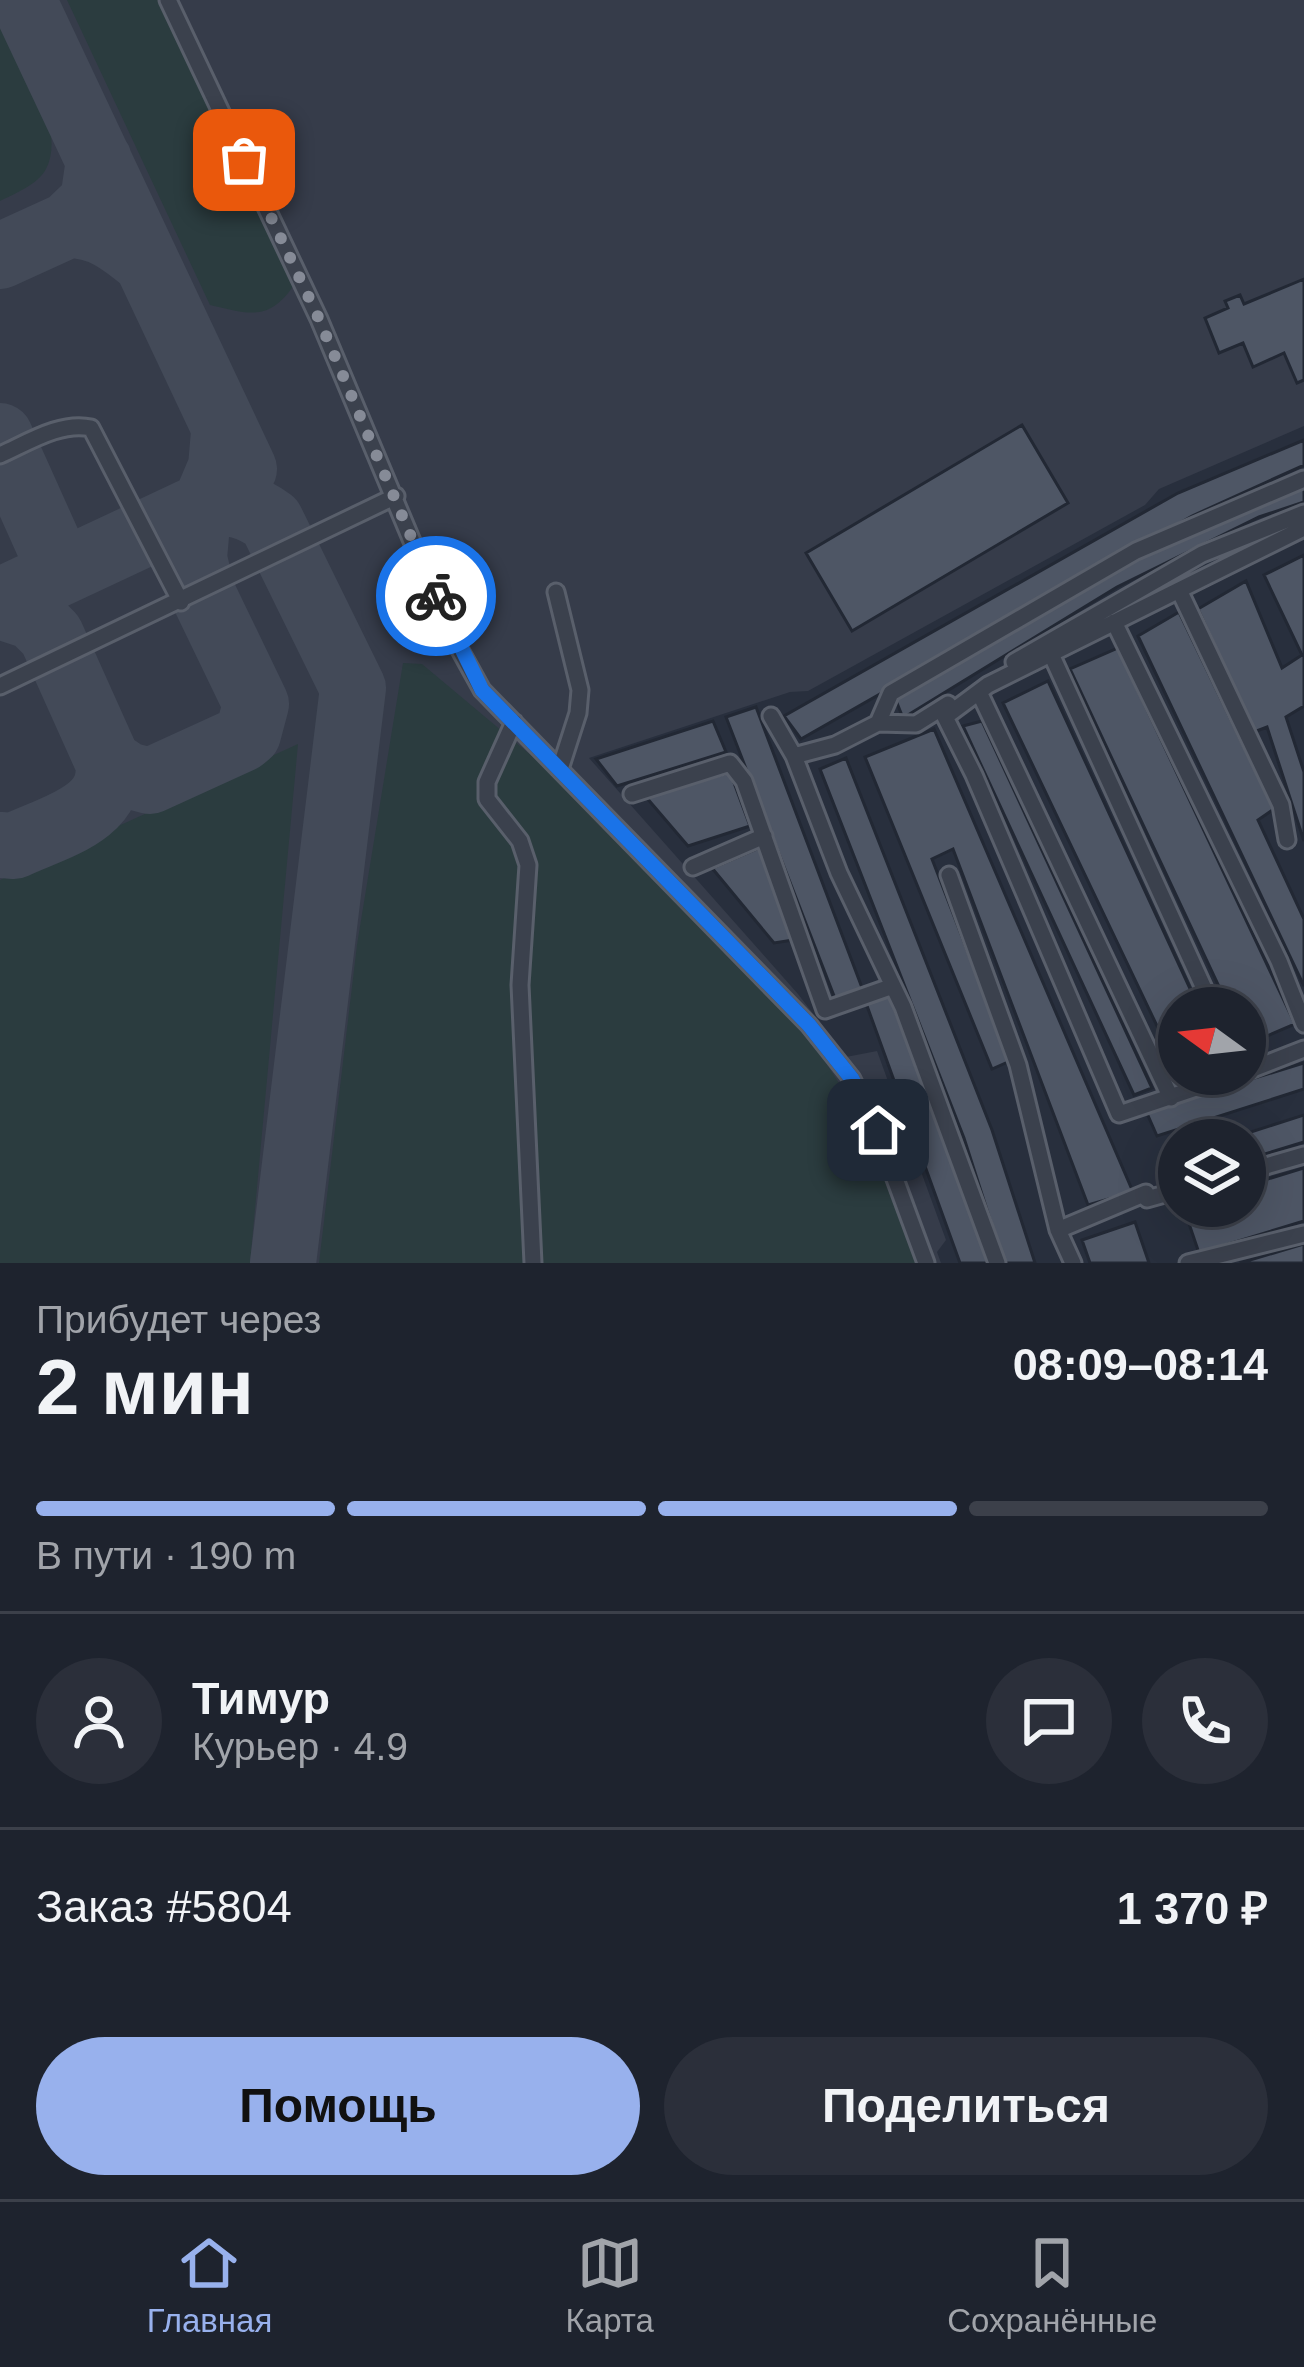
<!DOCTYPE html>
<html lang="ru">
<meta charset="utf-8">
<style>
:root{--surface:#1e232e;--page:#2b2f3a;--text:#f1f3f6;--muted:#a1a4aa;--line:#3c404a;--accent:#98b1ed}
body{margin:0;font-family:Arial,sans-serif;background:var(--page);color:var(--text);height:100vh;display:flex;flex-direction:column;font-size:45px;white-space:nowrap}
*{box-sizing:border-box;margin:0}
p{font-size:39px;color:var(--muted)}
.icon{flex:none;width:66px;height:66px;fill:none;stroke:currentColor;stroke-width:2;stroke-linecap:round;stroke-linejoin:round}
.map{position:relative;height:1263px;overflow:hidden}
.drawer{display:flex;flex-direction:column;background:var(--surface);flex:1}
.drawer>*{flex:none}
.needle{width:78px;rotate:285deg}
.tools{position:absolute;left:1158px;top:987px;display:grid;gap:24px}
.tools a{display:grid;place-items:center;width:108px;height:108px;border-radius:50%;background:var(--surface);box-shadow:0 12px 48px #0002,0 0 0 3px var(--line);font-size:60px}
.pin{position:absolute;display:grid;place-items:center;width:102px;height:102px;color:#fff;margin:-51px;border-radius:24px;box-shadow:0 6px 18px #0006}
.courier{position:absolute;display:grid;place-items:center;width:120px;height:120px;margin:-60px;border:9px solid #1a73e8;border-radius:50%;background:#fff;color:#222;box-shadow:0 3px 15px #0007}
.summary em{font-style:normal;font-weight:800}
.summary div{display:flex;flex-direction:column-reverse}
.summary{display:flex;align-items:center;justify-content:space-between;height:204px;padding:0 36px}
h1{font-size:78px;font-weight:800;line-height:90px}
.bar{display:grid;grid-template-columns:repeat(4,1fr);gap:18px 12px;align-content:center;height:144px;padding:0 36px}
.bar i{height:15px;border-radius:9px;background:var(--line)}
.bar .active{background:var(--accent)}
.bar p{grid-column:span 4}
.line{display:flex;align-items:center;gap:30px;padding:0 36px;border-top:3px solid var(--line)}
.line div{flex:1}
.round{display:grid;place-items:center;flex:none;width:126px;height:126px;border-radius:63px;background:var(--page)}
.primary-button{display:flex;gap:24px;margin-top:auto;padding:24px 36px}
.primary-button a{flex:1;height:138px;border-radius:72px;background:var(--accent);color:#111;font-size:48px;font-weight:800;line-height:138px;text-align:center}
.primary-button a+a{background:var(--page);color:var(--text)}
.tabs{display:flex;justify-content:space-around;align-items:center;height:168px;border-top:3px solid var(--line);background:var(--surface);font-size:33px;color:var(--muted)}
.tabs a{display:grid;justify-items:center;gap:6px}
.tabs .active{color:var(--accent)}
.map>svg:first-child{display:block}
.airport{fill:#363c4a}
.green{fill:#2b3c3f}
.lines{fill:none;stroke-linecap:round;stroke-linejoin:round}
.taxiway{stroke:#434a58;stroke-width:66}
.building{fill:#4e5665;stroke:#222834;stroke-width:3}
.service-casing{stroke:#595f6b;stroke-width:21}
.service{stroke:#3b414d;stroke-width:15}
.done{stroke:#868b97;stroke-width:12;stroke-dasharray:0 21.6}
.route{stroke:#1a73e8;stroke-width:15}
</style>
<div class="map">
<svg width="1304" height="1263" viewBox="0 0 1304 1263">
<rect width="100%" height="100%" fill="#282f3d"/>
<path class="airport" d="M0 0H1304V426L1159 489 1145 505 808 691 790 692 589 758 798 994 846 1057 877 1051 946 1240 937 1252 941 1263H0Z"/>
<path class="green" d="M67 0H158L294 285C269 322 249 314 210 305Z
M0 13C19 53 68 126 46 169 37 185 16 193 0 201Z
M403 663 422 664 545 767 782 1007 819 1052 869 1130 921 1263H319L357 945Z
M298 744 250 1263H0V880Z"/>
<g class="lines">
<path class="taxiway" d="M23 0 244 469
M99 160 93 201 68 225C100 225 121 241 145 261
M0 256 68 225
M0 436 53 554 68 562 85 561
M0 601 205 505C231 500 250 506 271 521L353 688 283 1263
M0 606 33 617 51 635 108 762 127 775 150 781 242 739 248 734 256 704 202 592 194 558 197 524 221 467 224 432
M0 845 14 846C51 828 116 814 108 762"/>
</g>
<path class="building" d="M1304 279V380L1297 383 1284 353 1253 367 1243 343 1219 353 1205 318 1228 308 1225 301 1240 295 1244 304Z
M1022 425 1068 503 852 631 806 553Z
M1304 440V465L1192 516 801 739 784 716 1178 493Z
M1304 486V502L1259 517 1117 587 903 718 895 698 1107 570Z
M1304 555V706L1286 717 1304 772V841L1267 727 1254 732 1198 609 1246 581 1282 668 1302 655 1264 575Z
M1179 612 1274 809 1258 820 1304 919V986L1138 636Z
M1118 648 1295 1024 1246 1045 1245 1008H1229L1070 669Z
M1048 681 1199 1008H1179V1072L1003 703Z
M756 707 864 993 836 1001 726 717Z
M713 721 726 752 617 786 596 759Z
M982 721 1152 1088 1134 1095 963 726Z
M934 729 1133 1192 1088 1205 953 849 932 859 1010 1061 992 1069 865 757Z
M846 758 992 1130 1035 1263H1004L964 1138 820 769Z
M730 772 750 826 688 846 646 797Z
M761 847 793 940 774 943 712 868Z
M889 994 991 1263H960L866 1003Z
M1304 1063V1089L1157 1136 1146 1111Z
M1304 1115V1142L1245 1160V1140H1226Z
M1304 1168V1221L1199 1253 1183 1206H1245V1186Z
M1135 1222 1149 1263H1090L1082 1240Z
M1304 1244V1263H1240Z"/>
<g class="lines">
<defs>
<path id="service" d="M168 0 319 319 450 632 482 690 809 1025 852 1079 877 1130 926 1263
M0 455C27 443 61 421 91 428L181 602
M1179 590 1281 805 1287 840
M556 592 580 690 578 713 560 769
M1114 622 1279 961 1304 1024
M1051 654 1213 1008
M1014 662 1202 554 1304 513
M0 686 396 496
M979 692 1171 1098
M771 716 794 756 835 745 878 723 916 724 948 704
M514 722 487 782V799L520 841 528 865 520 985 533 1263
M878 723 891 693 1136 551 1304 479
M794 756 839 873 903 1007 997 1263
M632 794 730 763 744 781 825 1010 893 986
M693 867 764 836
M949 875 1018 1065 1058 1230 1073 1263
M1245 1072 1304 1049
M1238 1074 1119 1114 974 775 945 717 988 685 1304 528
M1245 1172 1304 1155
M1147 1199 1179 1190
M1058 1230 1146 1193
M1188 1263 1304 1234"/>
</defs>
<use href="#service" class="service-casing"/>
<use href="#service" class="service"/>
</g>
<g class="lines">
<path class="done" d="M244 160 319 319 436 596"/>
<path class="route" d="M436 596 482 690 809 1025 852 1079 878 1130"/>
</g>
</svg>
<div class="tools">
<a><svg class="needle" viewBox="-14 -14 28 28"><path d="M0-13l5 13h-10z" fill="#e53935"/><path d="M0 13l5-13h-10z" fill="#a1a4aa"/></svg></a>
<a><svg class="icon" aria-label="layers" viewBox="0 0 24 24"><path d="M12 4l9 5-9 5-9-5zM3 14l9 5 9-5"/></svg></a>
</div>
<div class="pin" style="left:244px;top:160px;background:#ea580c"><svg class="icon" aria-label="bag" viewBox="0 0 24 24"><path d="M5 8h14l-1 12H6zM9 8a3 3 0 0 1 6 0"/></svg></div>
<div class="pin" style="left:878px;top:1130px;background:#1f2937"><svg class="icon" aria-label="home" viewBox="0 0 24 24"><path d="M3 11l9-7 9 7M6 9v11h12V9"/></svg></div>
<div class="courier" style="left:436px;top:596px"><svg class="icon" aria-label="bike" viewBox="0 0 24 24"><circle cx="6" cy="16" r="4"/><circle cx="18" cy="16" r="4"/><path d="M6 16l4-8h5l3 8M10 8l3 8H6M13 5h3"/></svg></div>
</div>
<section class="drawer">
<div class="summary"><div><h1>2 мин</h1><p>Прибудет через</p></div><em>08:09–08:14</em></div>
<div class="bar"><i class="active"></i><i class="active"></i><i class="active"></i><i></i><p>В пути · 190 m</p></div>
<div class="line" style="height:216px"><a class="round"><svg class="icon" aria-label="person" viewBox="0 0 24 24"><circle cx="12" cy="8" r="4"/><path d="M4 21q1-7 8-7t8 7"/></svg></a><div><b>Тимур</b><p>Курьер · 4.9</p></div><a class="round"><svg class="icon" aria-label="chat" viewBox="0 0 24 24"><path d="M4 5h16v11H9l-5 4z"/></svg></a><a class="round"><svg class="icon" aria-label="phone" viewBox="0 0 24 24"><path d="M5 4h4l2 5-3 2q2 4 5 5l2-3 5 2v4C11 20 4 13 5 4z"/></svg></a></div>
<div class="line" style="height:156px"><div>Заказ #5804</div><b>1 370 ₽</b></div>
<div class="primary-button"><a>Помощь</a><a>Поделиться</a></div>
</section>
<nav class="tabs">
<a class="active"><svg class="icon" aria-label="home" viewBox="0 0 24 24"><path d="M3 11l9-7 9 7M6 9v11h12V9"/></svg>Главная</a>
<a><svg class="icon" aria-label="map" viewBox="0 0 24 24"><path d="M3 6l6-2 6 2 6-2v14l-6 2-6-2-6 2zM9 4v14M15 6v14"/></svg>Карта</a>
<a><svg class="icon" aria-label="saved" viewBox="0 0 24 24"><path d="M7 4h10v16l-5-4-5 4z"/></svg>Сохранённые</a>
</nav>
